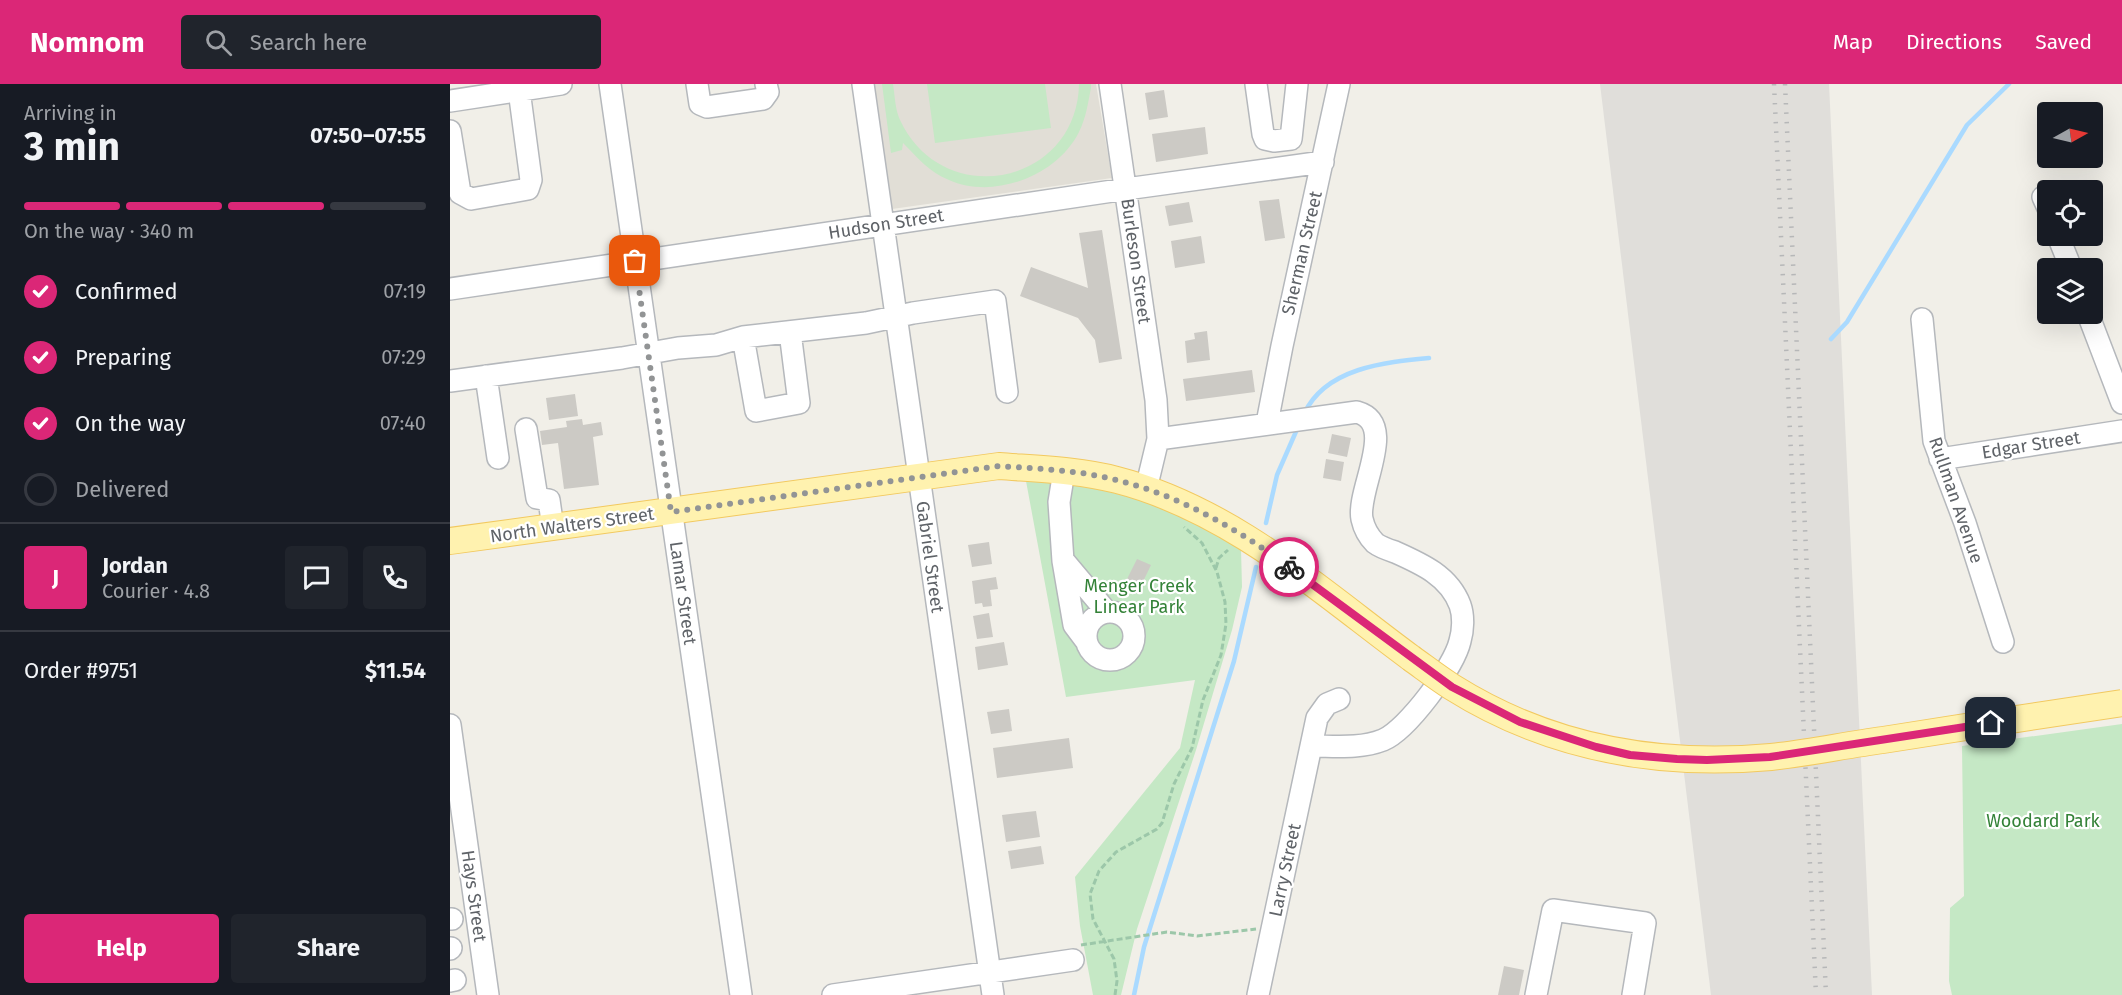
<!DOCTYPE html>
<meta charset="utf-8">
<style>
:root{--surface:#171b24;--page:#20242c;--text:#f1f3f6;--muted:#9ea1a6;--line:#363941;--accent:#db2777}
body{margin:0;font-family:"Fira Sans",sans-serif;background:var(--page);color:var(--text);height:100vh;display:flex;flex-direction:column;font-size:22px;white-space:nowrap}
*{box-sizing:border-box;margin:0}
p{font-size:20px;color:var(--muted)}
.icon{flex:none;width:33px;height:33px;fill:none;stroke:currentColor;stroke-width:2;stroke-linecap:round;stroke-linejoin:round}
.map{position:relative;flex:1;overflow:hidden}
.drawer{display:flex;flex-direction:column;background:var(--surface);width:450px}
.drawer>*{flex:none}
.needle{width:39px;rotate:82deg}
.buttons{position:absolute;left:1587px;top:18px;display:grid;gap:12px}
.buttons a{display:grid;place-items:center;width:66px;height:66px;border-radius:6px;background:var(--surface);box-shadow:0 6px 24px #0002;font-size:30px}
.pin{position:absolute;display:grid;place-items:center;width:51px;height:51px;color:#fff;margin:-26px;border-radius:12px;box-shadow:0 3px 9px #0006}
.courier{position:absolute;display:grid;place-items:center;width:60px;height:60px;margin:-30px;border:4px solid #db2777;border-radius:50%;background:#fff;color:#222;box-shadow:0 2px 8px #0007}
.overview em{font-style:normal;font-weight:700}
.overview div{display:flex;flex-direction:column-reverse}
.overview{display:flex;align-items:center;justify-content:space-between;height:102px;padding:0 24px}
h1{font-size:39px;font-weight:700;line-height:45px}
.bar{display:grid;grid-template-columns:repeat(4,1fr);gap:9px 6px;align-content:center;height:72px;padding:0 24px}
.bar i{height:8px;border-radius:4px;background:var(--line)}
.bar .selected{background:var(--accent)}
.bar p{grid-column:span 4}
.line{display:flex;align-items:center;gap:15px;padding:0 24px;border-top:2px solid var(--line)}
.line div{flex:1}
.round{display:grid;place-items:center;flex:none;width:63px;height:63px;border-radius:6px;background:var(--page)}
ol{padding:0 24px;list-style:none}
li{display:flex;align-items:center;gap:18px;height:66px}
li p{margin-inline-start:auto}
li .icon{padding:6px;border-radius:50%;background:var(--accent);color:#fff;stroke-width:4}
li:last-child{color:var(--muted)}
li i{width:33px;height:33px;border:3px solid var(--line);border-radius:50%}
.primary-button{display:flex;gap:12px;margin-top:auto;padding:12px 24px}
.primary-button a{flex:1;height:69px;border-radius:6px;background:var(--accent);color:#fff;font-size:24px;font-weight:700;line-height:69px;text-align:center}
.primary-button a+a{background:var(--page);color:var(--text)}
header{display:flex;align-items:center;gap:36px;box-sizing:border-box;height:84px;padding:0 30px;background:var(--accent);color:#fff}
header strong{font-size:28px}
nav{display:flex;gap:33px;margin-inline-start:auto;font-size:21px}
.search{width:420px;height:54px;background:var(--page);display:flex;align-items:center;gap:15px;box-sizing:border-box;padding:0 21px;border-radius:6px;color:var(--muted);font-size:22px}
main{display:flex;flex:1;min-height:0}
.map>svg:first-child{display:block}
.industrial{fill:#e0deda}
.education{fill:#e1ded6}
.green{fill:#c5e8c5}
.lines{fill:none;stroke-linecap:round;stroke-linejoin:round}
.stream{stroke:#aadaff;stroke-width:4.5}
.building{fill:#cccac5}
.minor-casing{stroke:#b5b8bc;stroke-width:24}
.major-casing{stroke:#f2c960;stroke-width:28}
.path{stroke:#9cc7a9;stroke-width:3;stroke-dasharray:6 3;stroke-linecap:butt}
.minor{stroke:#fff;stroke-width:21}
.major{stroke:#fff2af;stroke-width:26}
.rail{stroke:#b6b7b8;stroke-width:4.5;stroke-dasharray:1.5 8;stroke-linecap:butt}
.major-bridge-casing{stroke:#f2c960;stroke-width:28;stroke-linecap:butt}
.major-bridge{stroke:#fff2af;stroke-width:26}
.done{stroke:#929495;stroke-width:6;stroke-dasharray:0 10.8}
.route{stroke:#db2777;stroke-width:8}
.labels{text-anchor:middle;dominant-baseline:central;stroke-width:4.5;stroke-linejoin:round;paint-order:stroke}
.street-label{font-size:18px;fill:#5f6368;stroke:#fff}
.park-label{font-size:18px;fill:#348238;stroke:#fff}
</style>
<header>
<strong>Nomnom</strong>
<div class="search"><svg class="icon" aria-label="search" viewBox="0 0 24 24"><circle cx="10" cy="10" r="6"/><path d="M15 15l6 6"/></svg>Search here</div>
<nav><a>Map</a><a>Directions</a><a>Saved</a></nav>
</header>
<main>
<section class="drawer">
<div class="overview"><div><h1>3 min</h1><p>Arriving in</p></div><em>07:50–07:55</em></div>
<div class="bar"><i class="selected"></i><i class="selected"></i><i class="selected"></i><i></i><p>On the way · 340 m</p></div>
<ol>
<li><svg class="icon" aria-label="check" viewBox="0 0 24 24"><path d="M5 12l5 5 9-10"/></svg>Confirmed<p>07:19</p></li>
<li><svg class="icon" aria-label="check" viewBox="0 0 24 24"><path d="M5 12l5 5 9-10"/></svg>Preparing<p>07:29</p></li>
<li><svg class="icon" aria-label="check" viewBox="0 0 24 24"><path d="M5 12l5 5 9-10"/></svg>On the way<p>07:40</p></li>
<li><i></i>Delivered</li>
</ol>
<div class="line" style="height:108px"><b class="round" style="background:var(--accent);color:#fff">J</b><div><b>Jordan</b><p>Courier · 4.8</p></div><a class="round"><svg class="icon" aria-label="chat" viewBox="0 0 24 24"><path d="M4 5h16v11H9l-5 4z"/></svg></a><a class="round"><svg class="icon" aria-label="phone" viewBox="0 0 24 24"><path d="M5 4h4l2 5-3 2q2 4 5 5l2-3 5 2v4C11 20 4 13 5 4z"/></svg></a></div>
<div class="line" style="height:78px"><div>Order #9751</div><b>$11.54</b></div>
<div class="primary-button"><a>Help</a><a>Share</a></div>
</section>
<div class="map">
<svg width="1672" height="911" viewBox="0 0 1672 911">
<rect width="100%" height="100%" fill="#f1efe8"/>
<path class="industrial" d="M1150 0H1379L1422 911H1261Z"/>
<path class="education" d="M424 0H646L662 94 442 125Z"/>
<path class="green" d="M432 0H443C445 12 445 25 450 36 493 128 627 101 629 0H641V4C638 19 636 34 629 48 607 92 544 116 499 96 479 88 468 74 453 59L452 66 441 69Z
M477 0H595L601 44 485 59Z
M576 397C624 399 673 408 717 426 743 436 767 451 791 465L792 503 782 546 746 666 687 845 671 911H643L630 842 625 793 730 664 745 596 616 613Z
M1672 640V911H1502L1499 897 1500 824 1514 812 1512 662Z"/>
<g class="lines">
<path class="stream" d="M1381 255 1397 238 1517 41 1559 0
M854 330C875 284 935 278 979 274
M816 439 827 391 848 343
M684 911 694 863 784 577 806 483"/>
</g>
<path class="building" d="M714 6 718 33 699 36 695 9Z
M755 43 758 70 706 78 702 50Z
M829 115 835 154 815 157 809 117Z
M739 118 743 138 719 142 715 122Z
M652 146 672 275 649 279 645 256 628 234 570 212 581 183 638 204 629 149Z
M751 152 755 179 725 184 721 157Z
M757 247 760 276 737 279 735 257 745 255 744 249Z
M802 286 805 308 736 317 733 295Z
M125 310 128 332 99 336 96 314Z
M132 335 133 341 151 338 153 351 143 353 149 401 114 405 108 359 92 361 90 347 117 343 116 337Z
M882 350 901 354 897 373 878 369Z
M876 375 894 378 891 397 873 394Z
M539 458 542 480 522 483 518 461Z
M687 475 701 481 688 508 674 501Z
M546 493 548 505 540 506 542 522 533 523 532 519 525 520 522 497Z
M539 529 543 553 527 555 523 532Z
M554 558 558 581 528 586 525 563Z
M559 625 562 647 541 650 537 628Z
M619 654 623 684 547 694 543 664Z
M586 727 590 753 556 758 552 731Z
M591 762 594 780 561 785 558 767Z
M1054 882 1074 886 1069 911H1048Z"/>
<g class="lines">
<defs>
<path id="minor" d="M160 0 291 911
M247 0 250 20 257 23 313 15 318 8 316 0
M413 0 543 911
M660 0 706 316 708 355 696 405
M806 0 813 50 815 55 824 57 841 55 847 0
M0 17 111 0
M0 47 10 109 21 115 78 105 81 96 69 6
M1593 113 1598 124
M1608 152 1621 184
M0 205 676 105 873 78
M1638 230 1672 319
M1472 235 1484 357 1515 439 1553 558
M293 253 306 327 349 319 340 248
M36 292 48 374
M0 297 172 274 228 264 266 261 293 253 416 239 463 229 545 217 557 308
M817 339 832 262 889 0
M76 345 87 414 99 416 103 444
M708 355 907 328C949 340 906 406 912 435 914 444 918 452 925 459 930 463 939 466 945 468 972 480 999 492 1010 521 1014 532 1013 547 1010 557 1004 583 957 646 933 656 910 665 885 662 861 662
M1490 375 1672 347
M614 387 609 418 613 477 624 541 636 557
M614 477 656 527
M636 552a24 24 0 1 1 48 0a24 24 0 1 1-48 0Z
M0 641 38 911
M0 835H2
M0 865 1 864
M0 897 5 896
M383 911 623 876
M808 911 867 634 877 620 889 615
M1086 911 1103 826 1195 839 1183 911"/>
<path id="major" d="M0 457 549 382C588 385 628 386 667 396 780 425 869 506 961 574"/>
</defs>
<use href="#minor" class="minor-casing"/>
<use href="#major" class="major-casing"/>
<path class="path" d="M766 484 769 474 778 466
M631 861 717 848 747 852 806 845
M665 911 667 897 664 875 643 835 640 810 649 787 666 768 707 745 712 739 724 700 742 664 753 616 771 571 776 540 775 518 767 488 752 459 734 443"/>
<use href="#minor" class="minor"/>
<use href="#major" class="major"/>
<path class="rail" d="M1324 0 1366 911
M1335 0 1376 911"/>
<defs>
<path id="major-bridge" d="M961 574C975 584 988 594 1002 603 1099 664 1209 683 1321 673 1358 669 1396 661 1433 656 1513 643 1592 631 1672 619"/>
</defs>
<use href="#major-bridge" class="major-bridge-casing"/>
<use href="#major-bridge" class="major-bridge"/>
</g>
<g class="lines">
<path class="done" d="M185 177 221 428 549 382C576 384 604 385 631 389 708 400 777 437 839 483"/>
<path class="route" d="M839 483 1002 603 1070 638 1146 663 1180 671 1227 675 1257 676 1320 673 1541 639"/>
</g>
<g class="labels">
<g class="street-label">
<text transform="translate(436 140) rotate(-9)">Hudson Street</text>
<text transform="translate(852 169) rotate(-77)">Sherman Street</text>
<text transform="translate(686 177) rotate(82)">Burleson Street</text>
<text transform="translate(1581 361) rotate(-9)">Edgar Street</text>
<text transform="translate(1506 416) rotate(71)">Rullman Avenue</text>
<text transform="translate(122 441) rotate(-8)">North Walters Street</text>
<text transform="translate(480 473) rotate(82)">Gabriel Street</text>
<text transform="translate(233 509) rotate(82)">Lamar Street</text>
<text transform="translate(835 786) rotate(-78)">Larry Street</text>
<text transform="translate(24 812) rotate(82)">Hays Street</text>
</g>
<g class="park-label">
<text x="689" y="502">Menger Creek<tspan x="689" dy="21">Linear Park</tspan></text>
<text x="1593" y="737">Woodard Park</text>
</g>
</g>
</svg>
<div class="buttons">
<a><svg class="needle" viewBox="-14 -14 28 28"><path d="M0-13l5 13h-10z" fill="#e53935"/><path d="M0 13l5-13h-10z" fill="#9ea1a6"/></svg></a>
<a><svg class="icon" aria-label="locate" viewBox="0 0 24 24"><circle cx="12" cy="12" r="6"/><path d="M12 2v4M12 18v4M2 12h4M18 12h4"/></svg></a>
<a><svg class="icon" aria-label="layers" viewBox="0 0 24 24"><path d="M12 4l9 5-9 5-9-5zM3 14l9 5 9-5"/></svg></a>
</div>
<div class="pin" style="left:185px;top:177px;background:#ea580c"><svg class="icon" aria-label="bag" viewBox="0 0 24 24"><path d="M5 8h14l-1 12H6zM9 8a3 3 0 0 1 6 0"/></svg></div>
<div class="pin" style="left:1541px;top:639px;background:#1f2937"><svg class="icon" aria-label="home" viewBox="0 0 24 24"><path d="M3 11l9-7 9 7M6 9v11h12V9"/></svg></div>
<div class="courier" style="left:839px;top:483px"><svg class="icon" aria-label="bike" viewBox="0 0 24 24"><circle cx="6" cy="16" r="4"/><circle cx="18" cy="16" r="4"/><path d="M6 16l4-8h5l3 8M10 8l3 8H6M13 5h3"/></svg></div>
</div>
</main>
